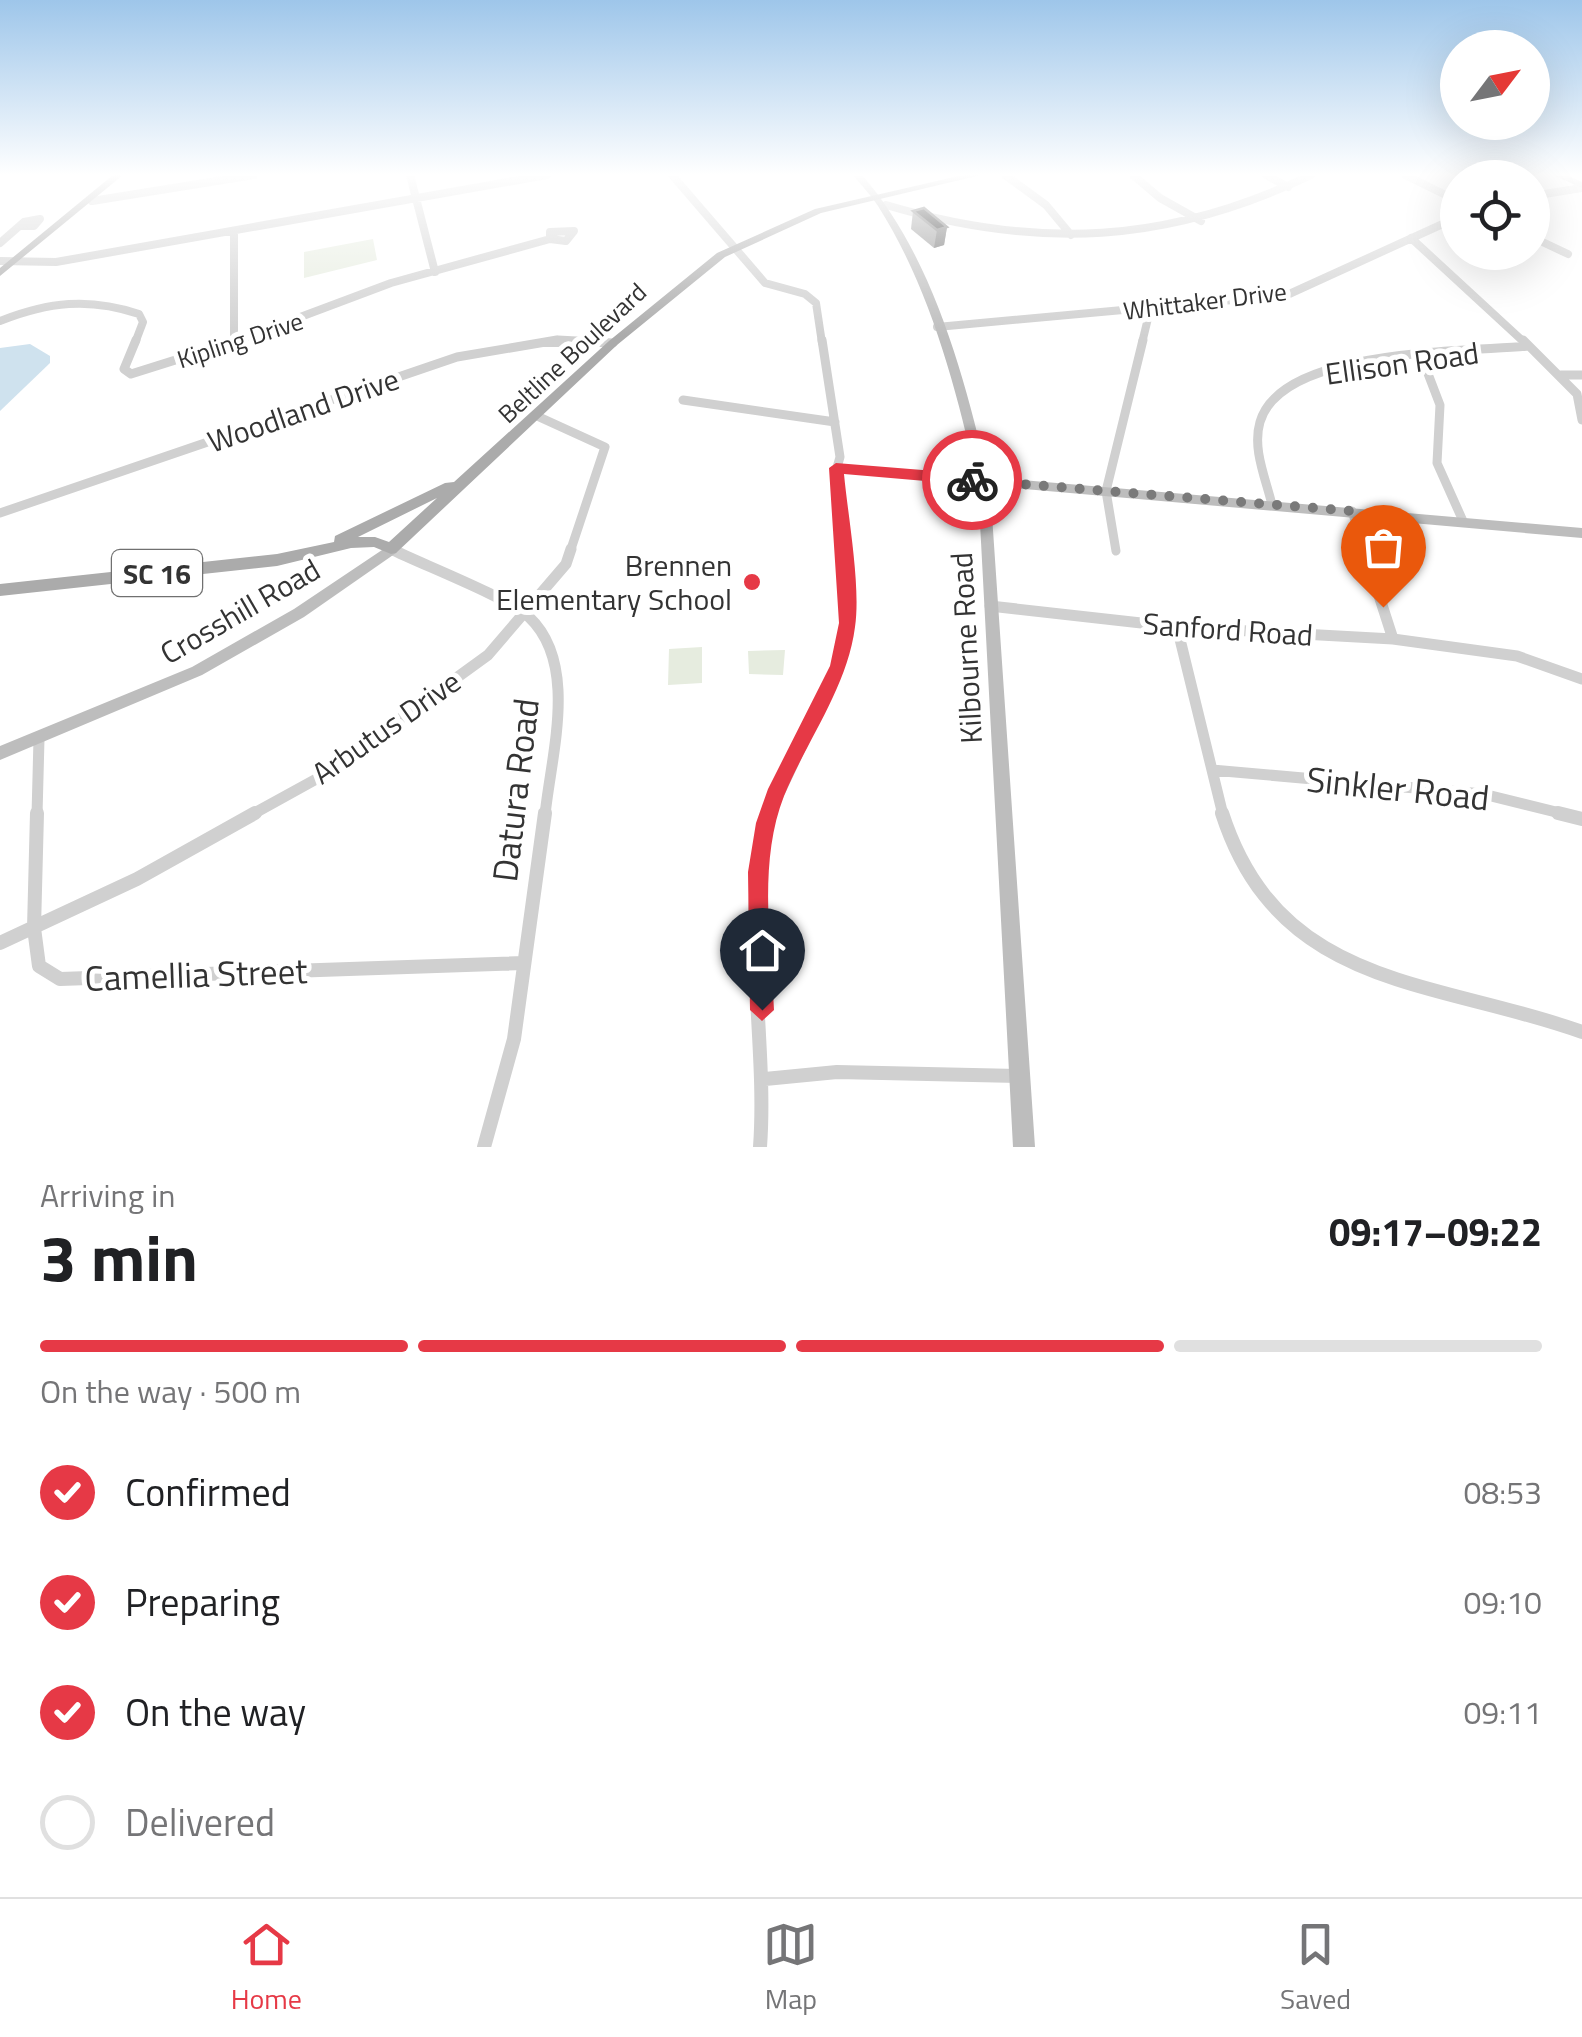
<!DOCTYPE html>
<meta charset="utf-8">
<style>
:root{--surface:#fff;--page:#f6f6f6;--text:#202124;--muted:#757577;--line:#e0e0e0;--accent:#e63946}
body{margin:0;font-family:"Titillium Web",sans-serif;background:var(--page);color:var(--text);height:100vh;display:flex;flex-direction:column;font-size:38px;white-space:nowrap}
*{box-sizing:border-box;margin:0}
p{font-size:32px;color:var(--muted)}
.icon{flex:none;width:55px;height:55px;fill:none;stroke:currentColor;stroke-width:2;stroke-linecap:round;stroke-linejoin:round}
.map{position:relative;height:1147px;overflow:hidden}
.details{display:flex;flex-direction:column;background:var(--surface);flex:1}
.details>*{flex:none}
.needle{width:65px;rotate:58deg}
.controls{position:absolute;left:1440px;top:30px;display:grid;gap:20px}
.controls a{display:grid;place-items:center;width:110px;height:110px;border-radius:50%;background:var(--surface);box-shadow:0 10px 40px #0002;font-size:50px}
.pin{position:absolute;display:grid;place-items:center;width:85px;height:85px;color:#fff;margin:-102px -42px;border-radius:50% 50% 50% 0;rotate:-45deg;box-shadow:0 0 10px #0007}
.pin .icon{rotate:45deg}
.courier{position:absolute;display:grid;place-items:center;width:100px;height:100px;margin:-50px;border:8px solid #e63946;border-radius:50%;background:#fff;color:#222;box-shadow:0 2px 12px #0007}
.head em{font-style:normal;font-weight:700}
.head div{display:flex;flex-direction:column-reverse}
.head{display:flex;align-items:center;justify-content:space-between;height:170px;padding:0 40px}
h1{font-size:65px;font-weight:700;line-height:75px}
.bar{display:grid;grid-template-columns:repeat(4,1fr);gap:15px 10px;align-content:center;height:120px;padding:0 40px}
.bar i{height:12px;border-radius:8px;background:var(--line)}
.bar .active{background:var(--accent)}
.bar p{grid-column:span 4}
ol{padding:0 40px;list-style:none}
li{display:flex;align-items:center;gap:30px;height:110px}
li p{margin-inline-start:auto}
li .icon{padding:10px;border-radius:50%;background:var(--accent);color:#fff;stroke-width:4}
li:last-child{color:var(--muted)}
li i{width:55px;height:55px;border:5px solid var(--line);border-radius:50%}
.dock{display:flex;justify-content:space-around;align-items:center;height:140px;border-top:2px solid var(--line);background:var(--surface);font-size:28px;color:var(--muted)}
.dock a{display:grid;justify-items:center;gap:5px}
.dock .active{color:var(--accent)}
.map>svg:first-child{display:block}
.green{fill:#e6ecdf}
.water{fill:#cfe2ee}
.lines{fill:none;stroke-linecap:round;stroke-linejoin:round}
.street-far3{stroke:#d0d0d0;stroke-width:8}
.street-far2{stroke:#d0d0d0;stroke-width:9}
.street-far1{stroke:#d0d0d0;stroke-width:11}
.street{stroke:#d0d0d0;stroke-width:14}
.secondary{fill:#bdbdbd;fill-rule:evenodd}
.primary{fill:#ababab;fill-rule:evenodd}
.wall{fill:#8c8c8c}
.shaded-wall{fill:#5f5f5f}
.building{fill:#1a1a1a;stroke:#5f5f5f;stroke-width:2.5}
.route{fill:#e63946}
.done{stroke:#7a7a7a;stroke-width:10;stroke-dasharray:0 18}
.poi-dot{fill:#e63946;stroke:#fff;stroke-width:4}
.labels{text-anchor:middle;dominant-baseline:central;stroke-width:10;stroke-linejoin:round;paint-order:stroke}
.far-street-label{font-size:25px;fill:#333;stroke:#fff}
.shield{fill:#fff;stroke:#707070;stroke-width:2.5}
.shield-label{font-size:28px;font-weight:bold;fill:#333}
.street-label{font-size:30px;fill:#333;stroke:#fff}
.poi-label{font-size:30px;fill:#333;stroke:#fff;text-anchor:end}
.near-street-label{font-size:35px;fill:#333;stroke:#fff}
</style>
<div class="map">
<svg width="1582" height="1147" viewBox="0 0 1582 1147">
<rect width="100%" height="100%" fill="#fff"/>
<path class="green" d="M373 239 377 260 304 278V252Z
M702 647V683L668 685 669 649Z
M785 650 783 675 749 674 748 651Z"/>
<path class="water" d="M30 344 50 356V363L0 411V348Z"/>
<g class="lines">
<path class="street-far3" d="M410 175 435 272
M672 175 765 283 805 294 816 303 822 343
M1005 175 1046 205 1071 235
M1133 175 1160 198 1201 221
M1266 175 1288 187
M1405 175 1458 201
M1532 196 1582 188
M92 201 254 175
M886 205C1039 250 1167 244 1311 175
M574 231 566 241 550 239V232Z
M234 232V343
M1532 237 1568 254
M1411 238 1525 343
M0 243 24 222 40 219 34 226H22
M0 261 56 262 547 175
M0 321C48 302 89 297 139 314L143 322 135 343
M937 327 1287 295 1458 217
M231 343 391 283 550 239
M542 343H604
M1142 343 1150 310"/>
<path class="street-far2" d="M136 340 124 369 131 374 239 340
M234 340V344
M558 340 613 343
M822 340 840 457 836 471 847 552
M1523 340 1577 394 1582 420
M1422 358 1440 405 1437 463 1463 521
M1561 375H1582
M683 400 835 422
M537 416 605 447 570 552
M1272 505C1266 479 1252 449 1260 422 1281 348 1466 352 1529 346
M1352 511 1365 552
M0 513 457 357 557 340
M391 549 397 552
M1116 551 1106 491 1143 340"/>
<path class="street-far1" d="M391 549C421 564 509 598 529 617 579 664 551 755 545 815
M1364 549 1393 639
M990 606 1177 627 1393 639 1517 656 1582 679
M1177 627 1223 815
M1212 770 1483 794 1568 815
M37 815 39 739
M251 815 320 777 488 655 566 564 571 549
M769 815 838 668 849 620 847 549"/>
<path class="street" d="M37 813 34 928 39 966 60 979 524 963
M1222 813C1279 990 1435 979 1582 1032
M1558 813 1582 819
M0 943 137 879 255 813
M765 1079 837 1072 1019 1076
M484 1147 514 1039 545 813
M760 1147C768 1040 738 915 770 813"/>
<path class="secondary" d="M853 175H862C932 255 964 375 988 477L1582 528V538L990 486 1035 1147H1013L978 485 836 472 830 468 836 464 976 476C955 384 929 286 878 206 871 195 861 185 853 175Z
M1553 175H1566L1582 182V188Z
M391 544 398 549 396 553 304 617 202 675 0 760V746L192 667 294 609Z"/>
<path class="primary" d="M113 175H123L0 276V268Z
M963 175H981L821 213 725 257 617 345 396 553 391 554 374 547 351 548 277 566 0 596V584L277 554 334 542 335 536 445 483 454 482 609 341 717 253 815 209ZM437 498 389 542 375 537H358Z"/>
</g>
<path class="wall" d="M913 211 947 227 944 245 934 248 911 229Z"/>
<path class="shaded-wall" d="M947 227 944 245 934 248 937 230Z"/>
<path class="building" d="M924 208 947 227 937 230 913 211Z"/>
<linearGradient id="sky" x2="0" y2="1"><stop stop-color="#9ec6ea"/><stop offset="0.52" stop-color="#fff"/><stop offset="1" stop-color="#fff" stop-opacity="0"/></linearGradient>
<rect width="1582" height="336" fill="url(#sky)"/>
<path class="route" d="M836 463 972 474 979 480 972 485 844 474C848 517 861 586 855 627 847 688 807 740 784 796 758 862 771 941 774 1010L762 1021 750 1010 748 872 756 823 768 789 830 666 839 623 829 468Z"/>
<g class="lines">
<path class="done" d="M972 480 1352 511 1383 607"/>
</g>
<circle class="poi-dot" cx="752" cy="582" r="10"/>
<g class="labels">
<g class="far-street-label">
<text transform="translate(1205 301) rotate(-7)">Whittaker Drive</text>
<text transform="translate(240 340) rotate(-18)">Kipling Drive</text>
<text transform="translate(572 353) rotate(-43)">Beltline Boulevard</text>
</g>
<rect class="shield" x="112" y="550" width="90" height="46" rx="8"/>
<g class="shield-label">
<text x="157" y="573">SC 16</text>
</g>
<g class="street-label">
<text transform="translate(1402 363) rotate(-8)">Ellison Road</text>
<text transform="translate(303 410) rotate(-19)">Woodland Drive</text>
<text transform="translate(240 611) rotate(-30)">Crosshill Road</text>
<text transform="translate(1228 629) rotate(4)">Sanford Road</text>
<text transform="translate(966 648) rotate(-93)">Kilbourne Road</text>
<text transform="translate(386 727) rotate(-35)">Arbutus Drive</text>
</g>
<g class="poi-label">
<text x="732" y="565">Brennen<tspan x="732" dy="34">Elementary School</tspan></text>
</g>
<g class="near-street-label">
<text transform="translate(1398 788) rotate(6)">Sinkler Road</text>
<text transform="translate(515 790) rotate(-83)">Datura Road</text>
<text transform="translate(196 974) rotate(-2)">Camellia Street</text>
</g>
</g>
</svg>
<div class="controls">
<a><svg class="needle" viewBox="-14 -14 28 28"><path d="M0-13l5 13h-10z" fill="#e53935"/><path d="M0 13l5-13h-10z" fill="#757577"/></svg></a>
<a><svg class="icon" aria-label="locate" viewBox="0 0 24 24"><circle cx="12" cy="12" r="6"/><path d="M12 2v4M12 18v4M2 12h4M18 12h4"/></svg></a>
</div>
<div class="pin" style="left:1383px;top:607px;background:#ea580c"><svg class="icon" aria-label="bag" viewBox="0 0 24 24"><path d="M5 8h14l-1 12H6zM9 8a3 3 0 0 1 6 0"/></svg></div>
<div class="pin" style="left:762px;top:1010px;background:#1f2937"><svg class="icon" aria-label="home" viewBox="0 0 24 24"><path d="M3 11l9-7 9 7M6 9v11h12V9"/></svg></div>
<div class="courier" style="left:972px;top:480px"><svg class="icon" aria-label="bike" viewBox="0 0 24 24"><circle cx="6" cy="16" r="4"/><circle cx="18" cy="16" r="4"/><path d="M6 16l4-8h5l3 8M10 8l3 8H6M13 5h3"/></svg></div>
</div>
<section class="details">
<div class="head"><div><h1>3 min</h1><p>Arriving in</p></div><em>09:17–09:22</em></div>
<div class="bar"><i class="active"></i><i class="active"></i><i class="active"></i><i></i><p>On the way · 500 m</p></div>
<ol>
<li><svg class="icon" aria-label="check" viewBox="0 0 24 24"><path d="M5 12l5 5 9-10"/></svg>Confirmed<p>08:53</p></li>
<li><svg class="icon" aria-label="check" viewBox="0 0 24 24"><path d="M5 12l5 5 9-10"/></svg>Preparing<p>09:10</p></li>
<li><svg class="icon" aria-label="check" viewBox="0 0 24 24"><path d="M5 12l5 5 9-10"/></svg>On the way<p>09:11</p></li>
<li><i></i>Delivered</li>
</ol>
</section>
<nav class="dock">
<a class="active"><svg class="icon" aria-label="home" viewBox="0 0 24 24"><path d="M3 11l9-7 9 7M6 9v11h12V9"/></svg>Home</a>
<a><svg class="icon" aria-label="map" viewBox="0 0 24 24"><path d="M3 6l6-2 6 2 6-2v14l-6 2-6-2-6 2zM9 4v14M15 6v14"/></svg>Map</a>
<a><svg class="icon" aria-label="saved" viewBox="0 0 24 24"><path d="M7 4h10v16l-5-4-5 4z"/></svg>Saved</a>
</nav>
